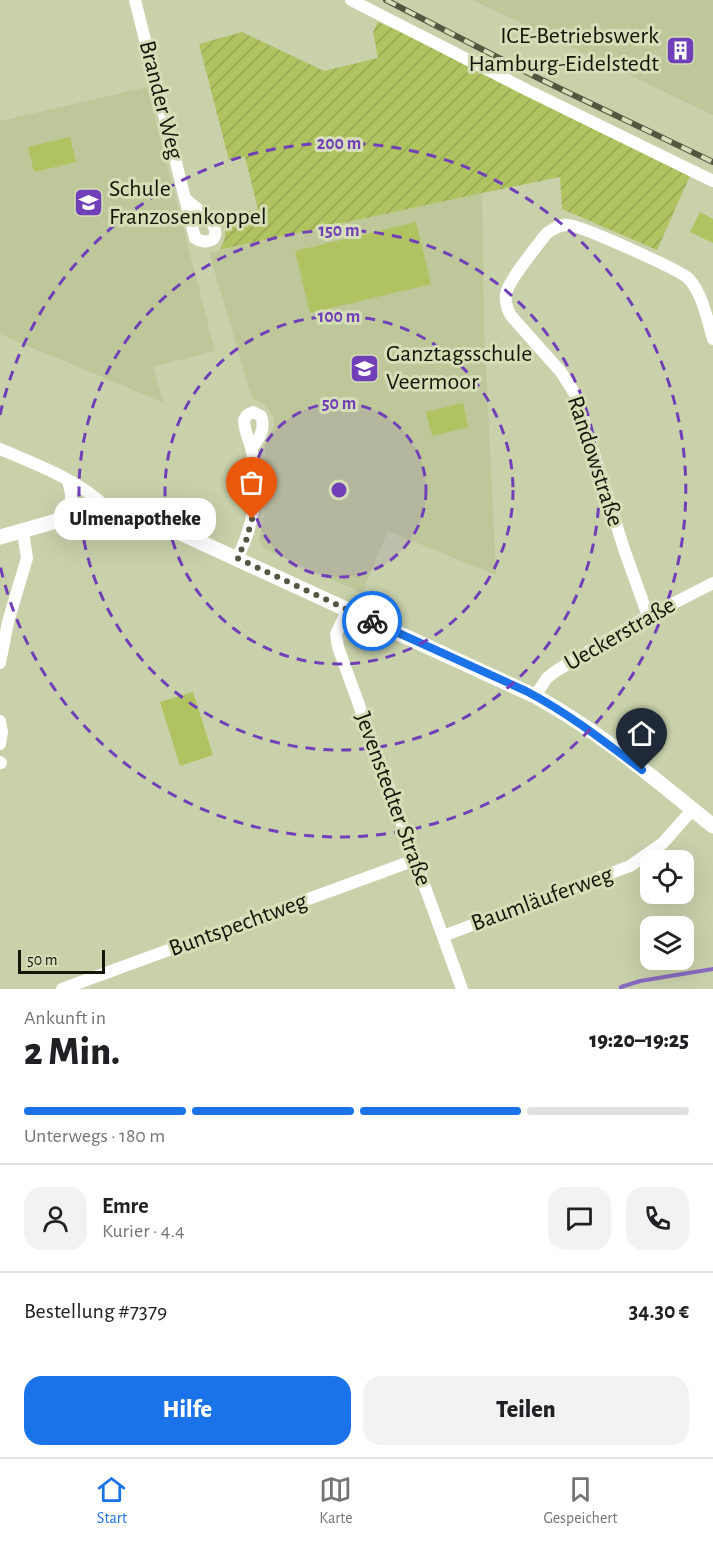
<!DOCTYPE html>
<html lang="de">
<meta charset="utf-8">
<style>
:root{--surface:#fff;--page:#f2f2f2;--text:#202124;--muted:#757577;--line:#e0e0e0;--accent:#1a73e8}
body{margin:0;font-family:"Alegreya Sans",sans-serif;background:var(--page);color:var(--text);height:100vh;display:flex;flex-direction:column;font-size:22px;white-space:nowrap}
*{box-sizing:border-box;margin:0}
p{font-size:20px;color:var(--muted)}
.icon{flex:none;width:33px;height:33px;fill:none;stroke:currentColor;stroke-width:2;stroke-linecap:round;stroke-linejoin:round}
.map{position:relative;height:989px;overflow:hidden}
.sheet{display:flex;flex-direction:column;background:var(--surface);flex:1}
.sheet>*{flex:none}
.controls{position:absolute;left:640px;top:850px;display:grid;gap:12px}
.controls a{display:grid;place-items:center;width:54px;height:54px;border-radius:12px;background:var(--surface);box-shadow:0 6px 24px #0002;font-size:30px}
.scale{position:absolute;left:18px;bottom:15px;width:87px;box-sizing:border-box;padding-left:6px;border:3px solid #131608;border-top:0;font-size:16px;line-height:21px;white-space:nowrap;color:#131608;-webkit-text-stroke:4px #d5deb7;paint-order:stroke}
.pin{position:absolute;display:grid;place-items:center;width:51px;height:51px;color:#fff;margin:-62px -26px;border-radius:50% 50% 50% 0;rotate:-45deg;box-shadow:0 0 6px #0007}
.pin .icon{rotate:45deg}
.courier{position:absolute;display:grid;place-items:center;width:60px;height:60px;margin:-30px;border:4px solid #1a73e8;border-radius:50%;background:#fff;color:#222;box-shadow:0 2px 8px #0007}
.bubble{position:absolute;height:42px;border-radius:18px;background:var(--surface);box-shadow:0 6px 24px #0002;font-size:20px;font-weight:800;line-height:42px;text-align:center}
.summary em{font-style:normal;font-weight:800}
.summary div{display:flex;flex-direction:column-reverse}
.summary{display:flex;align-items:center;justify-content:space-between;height:102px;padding:0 24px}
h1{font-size:39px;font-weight:800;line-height:45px}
.bar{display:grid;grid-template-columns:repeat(4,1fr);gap:9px 6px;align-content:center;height:72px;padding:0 24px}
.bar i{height:8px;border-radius:4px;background:var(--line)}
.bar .on{background:var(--accent)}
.bar p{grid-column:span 4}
.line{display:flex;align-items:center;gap:15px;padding:0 24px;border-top:2px solid var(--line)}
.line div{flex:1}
.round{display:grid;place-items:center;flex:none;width:63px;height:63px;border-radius:18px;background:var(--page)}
.button{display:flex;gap:12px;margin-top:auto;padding:12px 24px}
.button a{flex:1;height:69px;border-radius:18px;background:var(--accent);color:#fff;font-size:24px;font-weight:800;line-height:69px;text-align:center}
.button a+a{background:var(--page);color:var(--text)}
.tabs{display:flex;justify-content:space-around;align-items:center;height:84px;border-top:2px solid var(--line);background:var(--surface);font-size:16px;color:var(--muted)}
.tabs a{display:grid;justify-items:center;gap:3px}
.tabs .on{color:var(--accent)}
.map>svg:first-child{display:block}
.built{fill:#bdc79a}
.garden{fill:url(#garden-furrows)}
.pitch{fill:#b0c361}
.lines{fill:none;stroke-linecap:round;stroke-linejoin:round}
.stream{stroke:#896bc0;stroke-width:4}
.minor{stroke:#fff;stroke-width:12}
.tertiary{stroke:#fff;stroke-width:15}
.rail-casing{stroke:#525740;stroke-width:6}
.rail{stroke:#d5deb7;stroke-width:4;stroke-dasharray:11;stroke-linecap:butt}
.done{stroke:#525741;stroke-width:6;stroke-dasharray:0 10.8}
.route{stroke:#1a73e8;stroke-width:8}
.ring{fill:none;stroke:#7140b8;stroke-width:3;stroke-dasharray:10 8}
.labels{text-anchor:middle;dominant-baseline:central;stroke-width:6;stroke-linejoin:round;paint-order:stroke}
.poi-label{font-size:24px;fill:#131608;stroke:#d5deb7;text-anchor:start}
.street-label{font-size:24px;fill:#131608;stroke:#d5deb7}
.centre{fill:#7140b8;stroke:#d5deb7;stroke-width:3}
.ring-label{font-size:18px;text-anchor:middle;font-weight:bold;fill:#7140b8;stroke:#d5deb7;stroke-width:6;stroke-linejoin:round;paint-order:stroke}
</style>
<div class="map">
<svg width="713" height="989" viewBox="0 0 713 989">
<defs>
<pattern id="garden-furrows" width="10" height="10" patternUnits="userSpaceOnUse" patternTransform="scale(1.5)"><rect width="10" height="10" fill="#b0c361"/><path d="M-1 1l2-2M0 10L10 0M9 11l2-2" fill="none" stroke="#96a753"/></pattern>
</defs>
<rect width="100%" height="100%" fill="#c8d1aa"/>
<path class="built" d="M473 0H713V115Z
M147 87 215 351 153 367 164 403 0 334V121Z
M482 193 484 324 496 575 388 531 362 593 265 549 259 541 264 515 266 476 265 446 274 426V418L265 405 252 398 209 253Z"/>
<path class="garden" d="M378 22 532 91 693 169 657 250 562 209 560 177 482 193 219 250C227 238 228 229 219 218L258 209 245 157 229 160 199 44 242 32 324 71 378 58 373 32Z"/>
<path class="pitch" d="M70 137 76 162 34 172 28 147Z
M700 212 713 219V243L690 232Z
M416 222 431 284 310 313 295 251Z
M463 403 468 427 432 436 426 412Z
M193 692 213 755 180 766 160 702Z"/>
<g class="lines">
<path class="stream" d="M621 989V987L640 981 713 969"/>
<path class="minor" d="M135 0 195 238C205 245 220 241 214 227 209 216 195 208 187 200
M351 0 523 88 713 181
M0 449C35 464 79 480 106 507
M64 521C72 506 73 497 68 481
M237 558C255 525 258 488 252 452 250 441 244 431 244 420L247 415 253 412 261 416C266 428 259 439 252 448
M348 609 336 634 338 647 462 989
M648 616 624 549 575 394 561 372 512 317C507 310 505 303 506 294 508 281 537 246 547 233 553 229 560 224 568 225 580 225 680 270 689 279 703 295 707 319 713 339
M0 663 8 622 27 558 23 532
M535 696 547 678 556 671 643 619 713 583
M0 721 2 732 0 744
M0 762 1 763
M443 936 630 866 663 843 692 810
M62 989 415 860"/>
<path class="tertiary" d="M0 537 106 507H124L535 696C599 731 656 780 713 826"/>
<defs>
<path id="rail" d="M386 0 540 79 713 162"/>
</defs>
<use href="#rail" class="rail-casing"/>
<use href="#rail" class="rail"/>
</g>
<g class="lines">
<path class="done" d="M252 519 246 541 237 558 372 621"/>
<path class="route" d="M372 621 526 691C568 713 604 741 642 770"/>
</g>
<circle cx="339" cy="490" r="87" fill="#7140b8" fill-opacity=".12"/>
<g class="ring">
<circle cx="339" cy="490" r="87"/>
<circle cx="339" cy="490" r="174"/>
<circle cx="339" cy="490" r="260"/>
<path d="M0 415A347 347 0 1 1 0 565"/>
</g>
<defs>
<symbol id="building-square" viewBox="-11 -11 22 22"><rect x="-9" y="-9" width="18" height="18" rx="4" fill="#7140b8" stroke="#d5deb7"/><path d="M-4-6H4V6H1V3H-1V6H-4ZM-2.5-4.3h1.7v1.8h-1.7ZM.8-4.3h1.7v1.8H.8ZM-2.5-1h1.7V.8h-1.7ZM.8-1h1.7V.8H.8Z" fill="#fff"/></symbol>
<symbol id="school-square" viewBox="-11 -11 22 22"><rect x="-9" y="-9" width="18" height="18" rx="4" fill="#7140b8" stroke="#d5deb7"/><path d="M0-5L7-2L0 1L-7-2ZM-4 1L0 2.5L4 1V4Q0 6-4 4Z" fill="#fff"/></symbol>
</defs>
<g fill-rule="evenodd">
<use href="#building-square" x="664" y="34" width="33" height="33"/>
<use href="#school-square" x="72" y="186" width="33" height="33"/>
<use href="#school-square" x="348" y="352" width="33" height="33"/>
</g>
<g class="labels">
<g class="poi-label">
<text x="659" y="36" text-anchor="end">ICE-Betriebswerk<tspan x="659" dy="28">Hamburg-Eidelstedt</tspan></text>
<text x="109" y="189">Schule<tspan x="109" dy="28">Franzosenkoppel</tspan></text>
<text x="386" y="354">Ganztagsschule<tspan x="386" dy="28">Veermoor</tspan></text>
</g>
<g class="street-label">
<text transform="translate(161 100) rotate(76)">Brander Weg</text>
<text transform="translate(595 461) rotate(72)">Randowstraße</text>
<text transform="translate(620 634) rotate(-30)">Ueckerstraße</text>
<text transform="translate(393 799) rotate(70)">Jevenstedter Straße</text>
<text transform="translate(542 899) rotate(-20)">Baumläuferweg</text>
<text transform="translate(238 925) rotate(-20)">Buntspechtweg</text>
</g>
</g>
<circle cx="339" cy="490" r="9" class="centre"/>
<g class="ring-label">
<text x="339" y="149">200 m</text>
<text x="339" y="236">150 m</text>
<text x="339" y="322">100 m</text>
<text x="339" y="409">50 m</text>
</g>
</svg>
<div class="controls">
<a><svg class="icon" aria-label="locate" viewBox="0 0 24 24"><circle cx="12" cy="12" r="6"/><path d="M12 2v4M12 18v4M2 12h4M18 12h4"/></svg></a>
<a><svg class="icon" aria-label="layers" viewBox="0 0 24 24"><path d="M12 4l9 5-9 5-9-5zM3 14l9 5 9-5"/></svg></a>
</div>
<div class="scale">50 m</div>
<div class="pin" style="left:252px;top:519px;background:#ea580c"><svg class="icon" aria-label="bag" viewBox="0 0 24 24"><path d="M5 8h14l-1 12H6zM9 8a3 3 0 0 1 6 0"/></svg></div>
<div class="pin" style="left:642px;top:770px;background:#1f2937"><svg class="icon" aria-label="home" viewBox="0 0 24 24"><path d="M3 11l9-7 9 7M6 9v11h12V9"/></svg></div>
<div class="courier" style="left:372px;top:621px"><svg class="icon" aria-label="bike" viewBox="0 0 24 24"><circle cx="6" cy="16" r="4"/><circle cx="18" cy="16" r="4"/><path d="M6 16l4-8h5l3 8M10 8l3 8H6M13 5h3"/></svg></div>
<div class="bubble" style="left:54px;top:498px;width:162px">Ulmenapotheke</div>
</div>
<section class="sheet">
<div class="summary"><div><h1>2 Min.</h1><p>Ankunft in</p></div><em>19:20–19:25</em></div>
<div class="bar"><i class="on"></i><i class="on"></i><i class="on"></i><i></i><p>Unterwegs · 180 m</p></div>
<div class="line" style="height:108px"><a class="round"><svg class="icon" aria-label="person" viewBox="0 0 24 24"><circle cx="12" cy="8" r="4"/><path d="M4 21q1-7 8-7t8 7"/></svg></a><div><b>Emre</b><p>Kurier · 4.4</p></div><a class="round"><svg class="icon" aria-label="chat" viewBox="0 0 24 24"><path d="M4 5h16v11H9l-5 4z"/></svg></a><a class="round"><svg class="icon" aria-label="phone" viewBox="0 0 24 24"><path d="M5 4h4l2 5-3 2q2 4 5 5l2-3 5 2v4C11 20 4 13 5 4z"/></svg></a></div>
<div class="line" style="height:78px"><div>Bestellung #7379</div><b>34.30 €</b></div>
<div class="button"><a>Hilfe</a><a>Teilen</a></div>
</section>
<nav class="tabs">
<a class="on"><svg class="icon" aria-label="home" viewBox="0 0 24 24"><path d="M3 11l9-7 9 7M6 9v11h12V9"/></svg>Start</a>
<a><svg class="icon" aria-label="map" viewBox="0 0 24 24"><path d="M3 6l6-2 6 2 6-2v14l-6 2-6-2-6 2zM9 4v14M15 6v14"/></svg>Karte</a>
<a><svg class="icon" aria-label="saved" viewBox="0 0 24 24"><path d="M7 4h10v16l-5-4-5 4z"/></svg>Gespeichert</a>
</nav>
